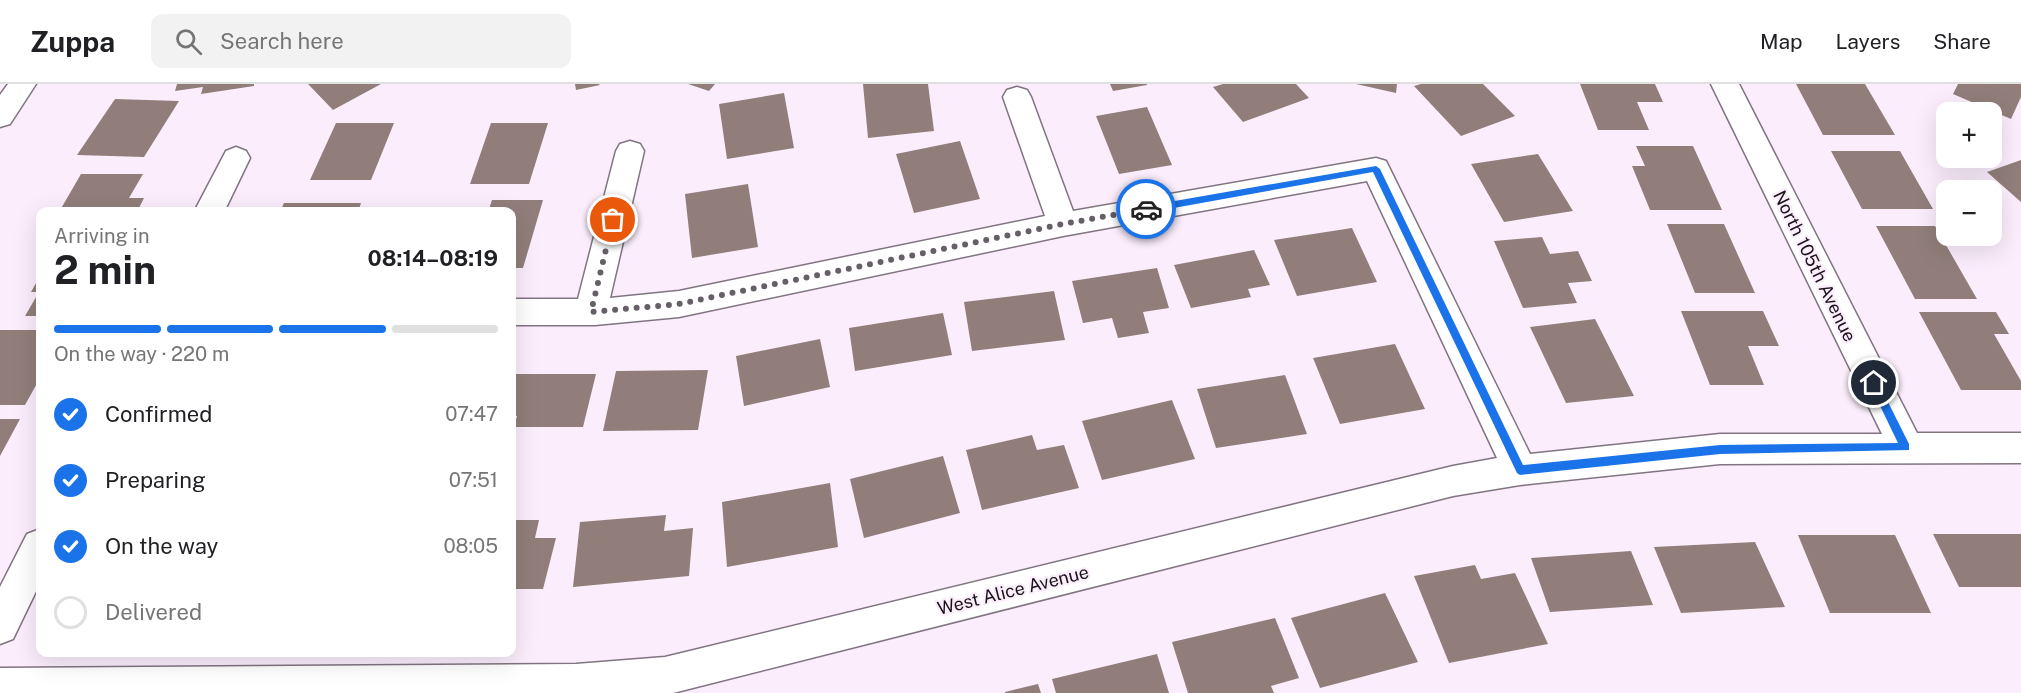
<!DOCTYPE html>
<meta charset="utf-8">
<style>
:root{--surface:#fff;--page:#f2f2f2;--text:#202124;--muted:#757577;--line:#e0e0e0;--accent:#1a73e8}
body{margin:0;font-family:"Public Sans",sans-serif;background:var(--page);color:var(--text);height:100vh;display:flex;flex-direction:column;font-size:22px;white-space:nowrap}
*{box-sizing:border-box;margin:0}
p{font-size:20px;color:var(--muted)}
.icon{flex:none;width:33px;height:33px;fill:none;stroke:currentColor;stroke-width:2;stroke-linecap:round;stroke-linejoin:round}
.map{position:relative;flex:1;overflow:hidden}
.side{position:absolute;left:36px;top:123px;width:480px;height:450px;display:flex;flex-direction:column;background:var(--surface);border-radius:12px;box-shadow:0 6px 24px #0002}
.side>*{flex:none}
.tools{position:absolute;left:1936px;top:18px;display:grid;gap:12px}
.tools a{display:grid;place-items:center;width:66px;height:66px;border-radius:12px;background:var(--surface);box-shadow:0 6px 24px #0002;font-size:30px}
.pin{position:absolute;display:grid;place-items:center;width:51px;height:51px;color:#fff;margin:-26px;border:3px solid #fff;border-radius:50%;box-shadow:0 2px 6px #0007}
.courier{position:absolute;display:grid;place-items:center;width:60px;height:60px;margin:-30px;border:4px solid #1a73e8;border-radius:50%;background:#fff;color:#222;box-shadow:0 2px 8px #0007}
.summary em{font-style:normal;font-weight:700}
.summary div{display:flex;flex-direction:column-reverse}
.summary{display:flex;align-items:center;justify-content:space-between;height:102px;padding:0 18px}
h1{font-size:39px;font-weight:700;line-height:45px}
.bar{display:grid;grid-template-columns:repeat(4,1fr);gap:9px 6px;align-content:center;height:72px;padding:0 18px}
.bar i{height:8px;border-radius:4px;background:var(--line)}
.bar .current{background:var(--accent)}
.bar p{grid-column:span 4}
ol{padding:0 18px;list-style:none}
li{display:flex;align-items:center;gap:18px;height:66px}
li p{margin-inline-start:auto}
li .icon{padding:6px;border-radius:50%;background:var(--accent);color:#fff;stroke-width:4}
li:last-child{color:var(--muted)}
li i{width:33px;height:33px;border:3px solid var(--line);border-radius:50%}
header{display:flex;align-items:center;gap:36px;box-sizing:border-box;height:84px;padding:0 30px;background:var(--surface);border-bottom:2px solid var(--line)}
header strong{font-size:28px}
nav{display:flex;gap:33px;margin-inline-start:auto;font-size:21px}
.search{width:420px;height:54px;background:var(--page);display:flex;align-items:center;gap:15px;box-sizing:border-box;padding:0 21px;border-radius:12px;color:var(--muted);font-size:22px}
.map>svg:first-child{display:block}
.building{fill:#917e7a}
.lines{fill:none;stroke-linecap:round;stroke-linejoin:round}
.minor-casing{stroke:#817481;stroke-width:3}
.minor{fill:#fff;fill-rule:evenodd}
.route{fill:#1a73e8}
.done{stroke:#675f68;stroke-width:6;stroke-dasharray:0 10.8}
.labels{text-anchor:middle;dominant-baseline:central;stroke-width:4.5;stroke-linejoin:round;paint-order:stroke}
.street-label{font-size:18px;fill:#181318;stroke:#fbedfc}
</style>
<header>
<strong>Zuppa</strong>
<div class="search"><svg class="icon" aria-label="search" viewBox="0 0 24 24"><circle cx="10" cy="10" r="6"/><path d="M15 15l6 6"/></svg>Search here</div>
<nav><a>Map</a><a>Layers</a><a>Share</a></nav>
</header>
<div class="map">
<svg width="2021" height="609" viewBox="0 0 2021 609">
<rect width="100%" height="100%" fill="#fbedfc"/>
<path class="building" d="M177 0H254V2L201 10 203 3 175 7Z
M308 0H381L333 26Z
M575 0H599L600 1 576 6Z
M688 0H715L709 7Z
M863 0H928L934 47 868 54Z
M1110 0H1147V1L1113 7Z
M1223 0H1296L1309 14 1243 38 1213 3Z
M1356 0H1397L1396 9Z
M1421 0H1483L1515 32 1461 52 1414 2Z
M1580 0H1655L1663 18H1637L1649 46H1598Z
M1796 0H1865L1895 51H1823Z
M1958 0H2021V13L2011 35 1953 10Z
M784 9 794 64 727 75 719 20Z
M115 15 179 17 144 73 77 71Z
M1147 23 1172 81 1119 90 1096 32Z
M336 39H394L371 96H310Z
M491 39H548L529 100H470Z
M960 57 980 115 914 129 896 70Z
M1636 62H1693L1722 126H1650L1632 82H1645Z
M1831 67H1900L1933 125H1862Z
M1538 70 1573 127 1504 138 1471 80Z
M2021 76V118L1987 88Z
M81 90H143L129 114H144L137 128H59Z
M748 100 758 163 692 174 685 110Z
M492 116H543L523 184H512V128H488Z
M284 119H361L358 128H280Z
M1667 140H1724L1755 209H1695Z
M1876 142H1935L1977 215H1915Z
M1352 144 1377 198 1297 212 1274 156Z
M1542 153 1550 170 1578 167 1592 197 1568 199 1577 219 1523 224 1494 157Z
M1254 166 1270 201 1248 205 1251 213 1191 224 1174 181Z
M1157 184 1169 224 1143 228 1149 249 1118 254 1112 234 1083 239 1072 197Z
M40 192V232H25L39 208H31Z
M1054 207 1065 256 972 267 964 218Z
M1681 227H1763L1779 262H1748L1764 301H1710Z
M1919 228H1996L2009 250H1994L2021 297V306H1961Z
M943 229 952 271 855 287 849 244Z
M1595 235 1634 312 1566 319 1530 243Z
M0 246H40V294L25 321H0Z
M820 255 830 303 744 322 736 272Z
M1395 260 1425 325 1340 340 1313 274Z
M708 286 698 346 603 347 616 287Z
M512 290H596L583 343H514L517 332H512Z
M1285 291 1307 350 1216 364 1197 305Z
M1172 316 1195 375 1102 396 1082 337Z
M0 335H20L0 372Z
M1032 351 1037 366 1064 361 1079 404 982 426 966 366Z
M943 372 960 429 864 454 850 395Z
M830 399 838 463 727 483 722 418Z
M666 431 664 447 693 444 689 492 573 503 580 438Z
M512 436H539L535 454H556L543 505H512Z
M1933 450H2021V503H1959Z
M1798 451H1895L1931 529H1830Z
M1755 458 1785 523 1681 529 1654 463Z
M1631 467 1653 521 1550 528 1531 474Z
M1475 481 1481 495 1515 489 1548 560 1449 579 1414 492Z
M1385 509 1418 578 1320 604 1291 534Z
M1275 534 1299 594 1271 602 1274 609H1188L1172 558Z
M1157 570 1169 609H1056L1052 595Z
M1038 600 1041 609H1005V608Z"/>
<g class="lines">
<defs>
<path id="minor" d="M8 0H36L10 40 0 43V11Z
M1711 0H1739L1917 349H2021V379L1720 380 1520 401 1453 412 673 609H0V584L576 580 665 573 1453 382 1497 374 1367 97 1063 152 679 233 595 241H512V215H578L616 67 620 60 630 57 640 60 644 67 610 214 679 207 1045 132 1003 13 1007 6 1017 3 1027 6 1031 13 1073 127 1376 74 1386 77 1530 370 1720 350H1882Z
M236 63 246 67 250 74 224 128H194L226 67Z
M40 445V499L13 555 0 560V503L27 450Z"/>
</defs>
<use href="#minor" class="minor-casing"/>
<use href="#minor" class="minor"/>
</g>
<path class="route" d="M1376 82 1380 85 1523 381 1720 361 1898 359 1869 299 1874 295 1877 296 1909 360V366L1720 370 1520 391 1517 389 1373 88 1146 129 1141 125 1146 122Z"/>
<g class="lines">
<path class="done" d="M613 136 591 228 679 220 1063 140 1146 125"/>
</g>
<g class="labels">
<g class="street-label">
<text transform="translate(1815 182) rotate(64)">North 105th Avenue</text>
<text transform="translate(1013 506) rotate(-14)">West Alice Avenue</text>
</g>
</g>
</svg>
<div class="tools">
<a>+</a>
<a>−</a>
</div>
<div class="pin" style="left:613px;top:136px;background:#ea580c"><svg class="icon" aria-label="bag" viewBox="0 0 24 24"><path d="M5 8h14l-1 12H6zM9 8a3 3 0 0 1 6 0"/></svg></div>
<div class="pin" style="left:1874px;top:299px;background:#1f2937"><svg class="icon" aria-label="home" viewBox="0 0 24 24"><path d="M3 11l9-7 9 7M6 9v11h12V9"/></svg></div>
<div class="courier" style="left:1146px;top:125px"><svg class="icon" aria-label="car" viewBox="0 0 24 24"><path d="M5 17H2v-5l4-1 3-4h7l3 4 3 1v5h-3M9 17h6M6 11h13"/><circle cx="7" cy="17" r="2"/><circle cx="17" cy="17" r="2"/></svg></div>
<section class="side">
<div class="summary"><div><h1>2 min</h1><p>Arriving in</p></div><em>08:14–08:19</em></div>
<div class="bar"><i class="current"></i><i class="current"></i><i class="current"></i><i></i><p>On the way · 220 m</p></div>
<ol>
<li><svg class="icon" aria-label="check" viewBox="0 0 24 24"><path d="M5 12l5 5 9-10"/></svg>Confirmed<p>07:47</p></li>
<li><svg class="icon" aria-label="check" viewBox="0 0 24 24"><path d="M5 12l5 5 9-10"/></svg>Preparing<p>07:51</p></li>
<li><svg class="icon" aria-label="check" viewBox="0 0 24 24"><path d="M5 12l5 5 9-10"/></svg>On the way<p>08:05</p></li>
<li><i></i>Delivered</li>
</ol>
</section>
</div>
